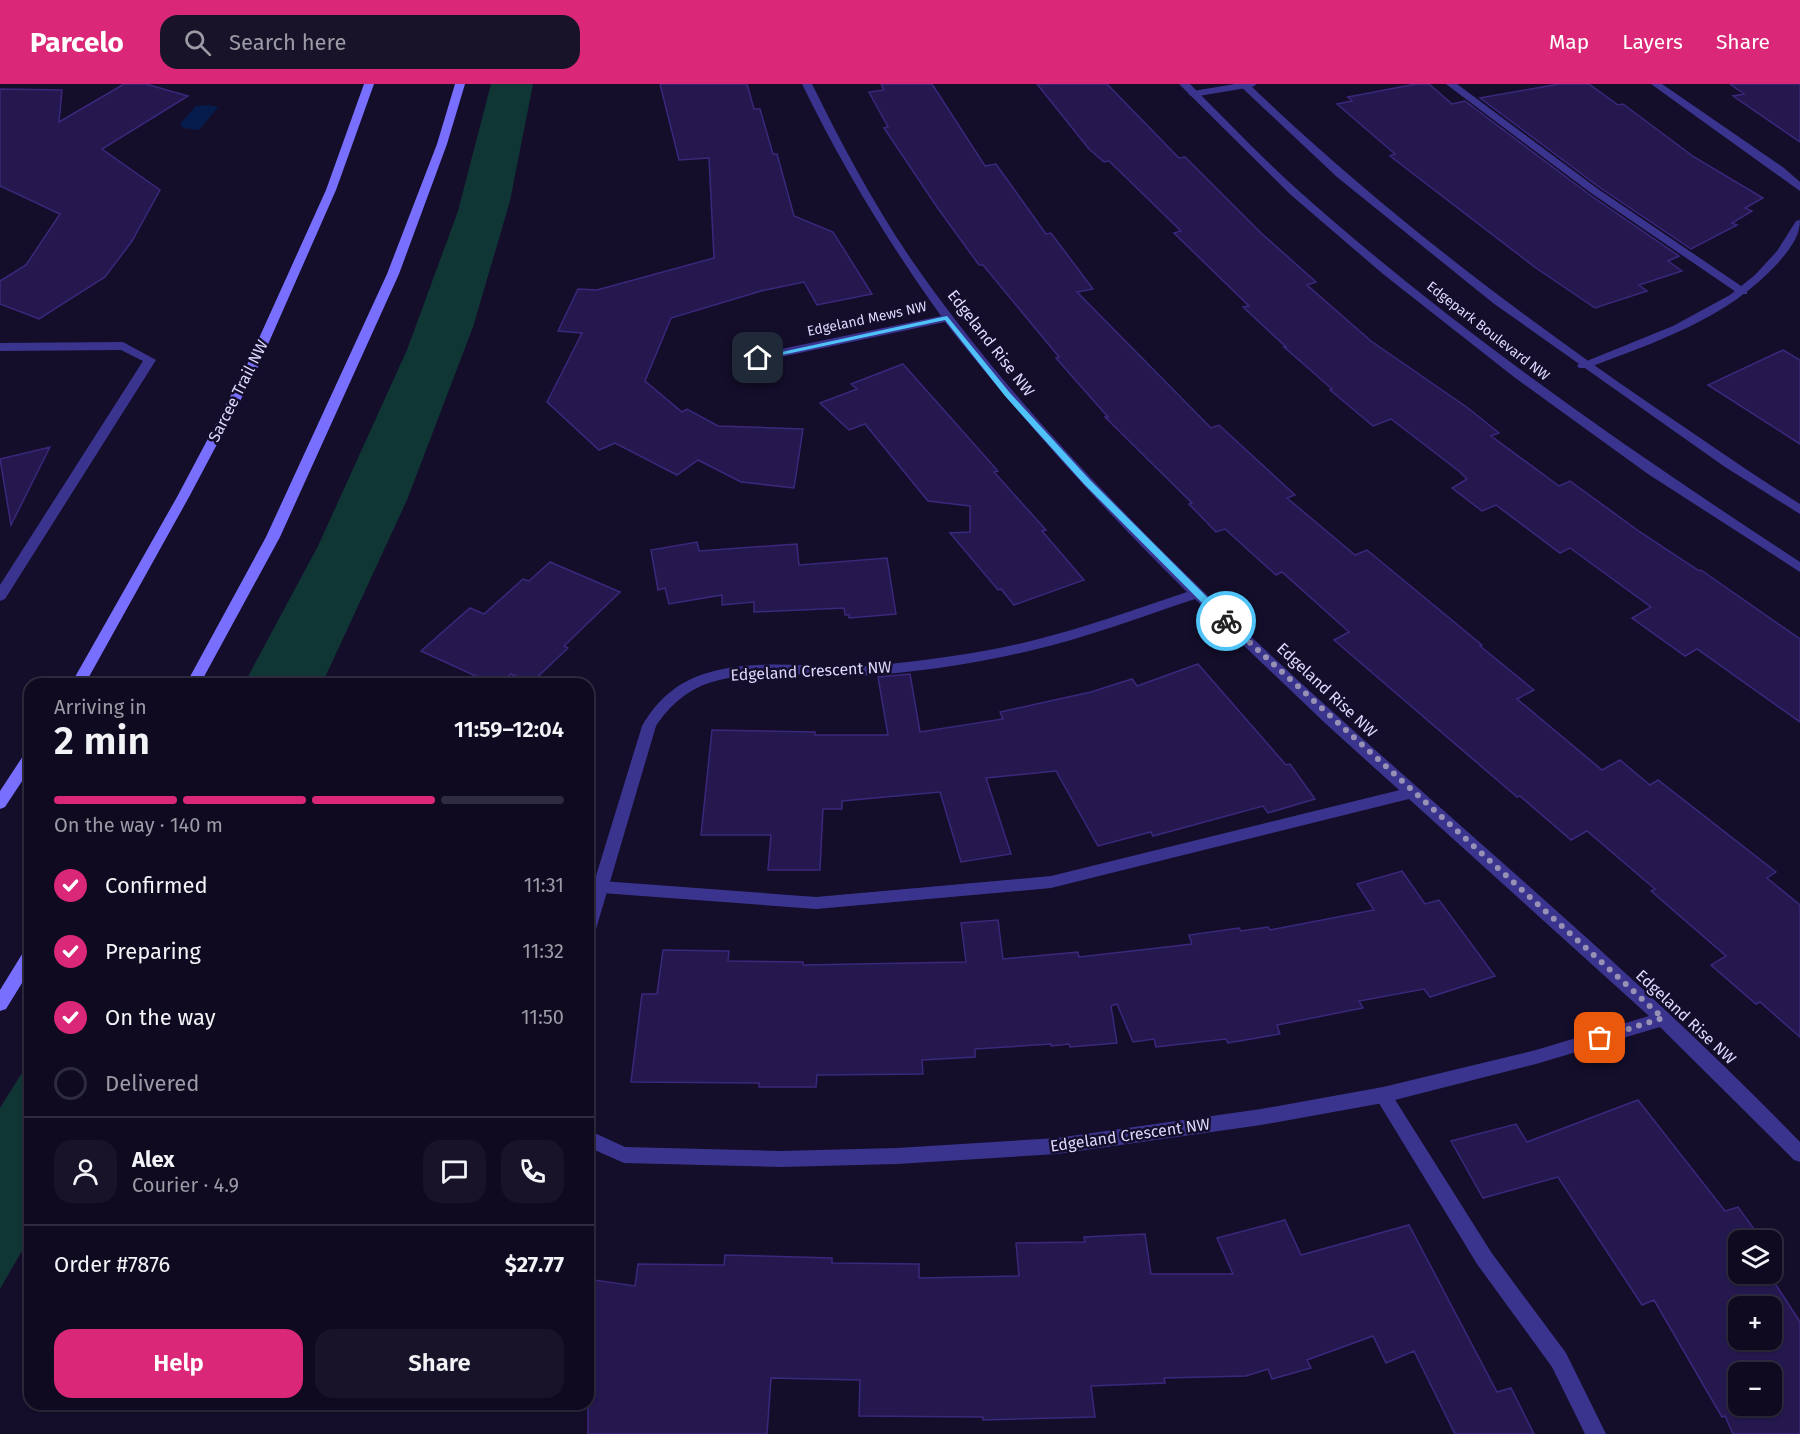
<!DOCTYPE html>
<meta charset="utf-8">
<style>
:root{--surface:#0f0a20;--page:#181329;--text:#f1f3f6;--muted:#9b9aa5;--line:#2f2b3e;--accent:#db2777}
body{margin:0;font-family:"Fira Sans",sans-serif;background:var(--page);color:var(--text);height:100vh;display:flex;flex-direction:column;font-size:22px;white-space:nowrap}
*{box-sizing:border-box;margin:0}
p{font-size:20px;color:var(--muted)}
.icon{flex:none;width:33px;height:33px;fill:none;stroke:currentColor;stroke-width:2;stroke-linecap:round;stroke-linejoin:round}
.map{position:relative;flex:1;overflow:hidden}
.side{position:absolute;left:24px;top:594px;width:570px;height:732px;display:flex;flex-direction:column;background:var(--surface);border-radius:18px;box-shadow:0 2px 4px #0004,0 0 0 2px var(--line)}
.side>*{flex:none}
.tools{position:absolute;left:1728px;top:1146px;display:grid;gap:12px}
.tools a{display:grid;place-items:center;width:54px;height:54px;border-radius:12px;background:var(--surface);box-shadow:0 2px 4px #0004,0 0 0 2px var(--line);font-size:30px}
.pin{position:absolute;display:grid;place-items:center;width:51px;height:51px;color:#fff;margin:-26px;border-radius:12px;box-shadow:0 3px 9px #0006}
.courier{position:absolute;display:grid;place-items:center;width:60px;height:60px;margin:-30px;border:4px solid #4fc3f7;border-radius:50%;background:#fff;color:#222;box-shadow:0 2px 8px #0007}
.headline em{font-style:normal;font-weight:600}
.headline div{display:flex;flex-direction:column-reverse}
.headline{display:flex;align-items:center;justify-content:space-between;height:102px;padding:0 30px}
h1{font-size:39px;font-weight:600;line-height:45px}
.bar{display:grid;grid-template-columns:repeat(4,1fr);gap:9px 6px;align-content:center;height:72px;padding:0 30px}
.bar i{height:8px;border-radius:4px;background:var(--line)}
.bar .current{background:var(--accent)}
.bar p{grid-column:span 4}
.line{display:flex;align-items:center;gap:15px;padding:0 30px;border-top:2px solid var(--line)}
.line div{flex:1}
.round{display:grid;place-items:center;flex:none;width:63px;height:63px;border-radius:18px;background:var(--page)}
ol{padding:0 30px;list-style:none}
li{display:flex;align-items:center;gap:18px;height:66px}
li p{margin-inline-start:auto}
li .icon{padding:6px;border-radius:50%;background:var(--accent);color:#fff;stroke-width:4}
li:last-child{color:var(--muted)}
li i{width:33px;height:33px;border:3px solid var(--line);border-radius:50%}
.primary-button{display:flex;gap:12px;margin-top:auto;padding:12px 30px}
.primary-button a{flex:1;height:69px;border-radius:18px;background:var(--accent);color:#fff;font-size:24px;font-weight:600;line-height:69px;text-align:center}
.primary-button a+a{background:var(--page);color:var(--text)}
header{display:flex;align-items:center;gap:36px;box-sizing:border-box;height:84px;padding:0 30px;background:var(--accent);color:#fff}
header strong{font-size:28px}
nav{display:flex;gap:33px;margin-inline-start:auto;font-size:21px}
.search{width:420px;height:54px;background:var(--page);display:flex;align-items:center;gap:15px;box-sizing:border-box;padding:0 21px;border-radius:18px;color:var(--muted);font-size:22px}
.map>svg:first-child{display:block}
.green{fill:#103535}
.water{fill:#051c4d}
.building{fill:#25184e;stroke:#3b277c;stroke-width:1.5;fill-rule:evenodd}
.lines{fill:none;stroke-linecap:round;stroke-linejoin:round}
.service{fill:#3b348f;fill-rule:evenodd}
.minor{fill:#3b348f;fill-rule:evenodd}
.tertiary{fill:#3b348f;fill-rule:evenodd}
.secondary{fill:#786fff;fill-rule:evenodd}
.route{fill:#4fc3f7}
.done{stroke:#9791b5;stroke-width:6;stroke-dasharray:0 10.8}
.labels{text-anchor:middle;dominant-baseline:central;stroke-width:5;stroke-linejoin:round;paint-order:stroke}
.far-street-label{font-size:14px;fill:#ded8ff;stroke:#140e2b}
.street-label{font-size:16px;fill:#ded8ff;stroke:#140e2b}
</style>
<header>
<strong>Parcelo</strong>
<div class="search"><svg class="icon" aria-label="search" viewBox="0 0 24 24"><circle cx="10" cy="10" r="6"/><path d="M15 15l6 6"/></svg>Search here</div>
<nav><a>Map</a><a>Layers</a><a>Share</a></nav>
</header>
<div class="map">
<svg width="1800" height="1350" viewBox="0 0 1800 1350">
<rect width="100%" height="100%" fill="#140e2b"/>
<path class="green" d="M491 0H533L510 117 473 243 407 416 322 600H244L318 462 407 266 458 127Z
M30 976V1153L0 1205V1024Z"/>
<path class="water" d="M208 21 218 23 199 46 183 44 180 40 196 22Z"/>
<path class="building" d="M124 0H146L188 12 102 65 160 106 132 157 105 193 39 235 0 220V197L26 181 60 130 0 102V5L62 6 59 38Z
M660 0H747L754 25H760L773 70H777L794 132 833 148 872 210 817 221 804 198 761 207 671 234 645 297 682 328 687 325 718 342 803 345 794 404 741 398 698 376 677 391 615 359 599 366 547 318 582 249 558 247 578 205 597 206 714 174 709 74 679 76Z
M881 0H932L985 82 996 80 1046 150 1051 149 1093 205 1077 208 1211 344 1219 341 1295 411 1287 414 1355 471 1367 466 1482 561 1480 562 1534 606 1517 615 1602 686 1620 676 1650 701 1658 696 1776 788 1767 794 1800 821V953L1760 918 1756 920 1711 881 1726 872 1651 807 1655 805 1587 747 1571 756 1520 712 1517 713 1334 556 1349 548 1282 488 1276 491 1225 445 1216 448 1189 420 1192 419 1105 333H1108L1056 274 1059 273 983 181H979L937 123 884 44 888 43 869 8 884 6Z
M1037 0H1107L1179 74 1185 73 1260 148 1316 198 1307 201 1371 257 1468 324 1499 349 1491 352 1559 402 1570 397 1640 448 1699 487 1701 486 1800 555V638L1697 565 1685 572 1632 534 1651 523 1570 464 1560 469 1496 421 1482 427 1452 404 1467 395 1460 388 1391 335 1373 342 1330 306 1332 305 1284 263H1286L1243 223 1249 222 1174 149 1181 147 1109 77 1104 78 1089 65Z
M1416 0H1429L1452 20 1465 17 1590 111 1679 172 1668 177 1682 187 1639 201 1647 207 1595 224 1536 184 1390 72 1395 70 1337 20 1352 17 1348 13Z
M1559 0H1589L1618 21 1623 20 1694 73 1763 114 1745 124 1752 127 1732 139 1737 141 1691 165 1599 103 1480 14Z
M1730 0H1800V58L1733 12 1744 10Z
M1783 266 1800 276V360L1708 301Z
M903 280 998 387 994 388 1046 446 1042 447 1084 496 1014 521 1001 505 998 506 950 449 970 448V422L928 417 865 340 849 346 820 319 857 305 851 300Z
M50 363 11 441 0 375Z
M697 458 699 467 797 460 799 481 887 474 896 530 849 534V531H845L844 524 754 528V518L722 521V511L669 520 665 504 658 506 651 466Z
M550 478 620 508 564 562 568 564 531 599 511 590 500 600H493L421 567 470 524 484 530 523 495 529 497Z
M1198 580 1286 681 1290 680 1315 715 1268 729 1263 722 1153 752 1151 748 1098 762 1056 687 986 694 1011 770 961 778 940 708 842 717V725H823L820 786H768L771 751H701L712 646 815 648V651H888L878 593 910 590 920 648 1003 635 1000 628 1091 608 1132 595 1137 602Z
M1402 787 1425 820 1439 816 1495 892 1430 913 1424 905 1359 917 1363 924 1277 941 1280 950 1228 959 1226 955 1156 963 1154 955 1133 958 1117 920 1111 922 1117 959 1070 963 1069 960 1051 962V960L975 965V973L922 976 923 990 817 991 816 1003H759V999L631 998 642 910H657L663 866 729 867 728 877 803 878V881L966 878 961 839 998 836 1003 875 1078 868 1079 873 1192 860 1189 851 1239 844 1241 847 1268 843 1270 846 1374 826 1357 800Z
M1638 1016 1725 1127 1738 1123 1762 1156H1738V1190H1769L1800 1238V1350H1733L1725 1332 1722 1333 1654 1216 1642 1221 1558 1093 1483 1114 1451 1057 1516 1040 1527 1058ZM1738 1222H1772V1256H1738ZM1738 1288H1772V1322H1738Z
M1285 1136 1301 1171 1409 1141 1497 1308 1511 1304 1534 1350H1455L1414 1267 1386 1279 1373 1252 1307 1276 1311 1284 1272 1295 1268 1285 1246 1292 1164 1294 1165 1299 1091 1302 1095 1333 983 1336V1333L859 1332 860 1296 771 1294 767 1350H588V1195L635 1202 638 1180 724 1181 725 1171 832 1174V1179L919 1180V1194L1019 1192 1016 1159 1085 1158 1084 1153 1145 1150 1151 1190H1233L1217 1154Z"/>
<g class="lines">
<path class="service" d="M1446 0H1457L1598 105 1747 206V210H1739L1591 109Z
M123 258 156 276 5 515 0 517V501L143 277 121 266 0 267V259Z
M1412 703 1417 705 1420 709 1417 713 1051 804 816 825 602 809 596 807 594 803 596 799 602 797 816 813 1051 792Z
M1383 1003 1389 1006 1491 1168 1566 1269 1606 1350H1585L1552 1283 1477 1180 1377 1016 1374 1011 1377 1006Z"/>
<path class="minor" d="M802 0H812C842 61 874 121 913 178 984 280 1068 373 1156 461 1363 668 1596 847 1800 1058V1078L1794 1076 1660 943 1536 980 1383 1019 1261 1041 1057 1070 897 1080 780 1083 624 1079 588 1063V1046L625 1063 780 1067 897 1064 1057 1054 1261 1025 1383 1003 1536 966 1649 932 1326 640 1195 515C1140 533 1086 554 1029 567 982 578 933 586 885 590 828 596 767 582 712 598 688 605 669 622 656 642L596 845 594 850 588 852V818L642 642C657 616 677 598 707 589 762 572 822 587 879 581 930 576 981 569 1031 557 1084 544 1136 525 1187 508 1101 423 1020 333 945 238L757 278 753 277 751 274 757 270 941 232C888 158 842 82 802 0Z
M1235 0H1257L1252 3 1193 13 1188 10 1193 7Z
M1651 0H1662L1784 84 1800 98V107Z
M1800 136C1800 153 1789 166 1778 179 1727 235 1656 258 1587 284H1579L1577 281 1673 242 1730 211 1755 191 1777 167 1796 137Z"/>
<path class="tertiary" d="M1179 0H1190C1226 36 1262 74 1300 108 1455 246 1626 364 1800 478V488L1648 390 1514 293 1383 190 1291 111Z
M1238 0H1249C1374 120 1510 224 1653 322 1702 355 1750 389 1800 420V430L1725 383 1493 219 1337 93Z"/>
<path class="secondary" d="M364 0H374L336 106 258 283 189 413 85 600H71L177 413 246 283 326 106Z
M455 0H465L447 60 399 190 280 453 200 600H186L266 453 387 190 437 60Z
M30 668V685L5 723 0 725V707L25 669Z
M30 865V886L6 925 0 927V906L24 867Z"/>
</g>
<path class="route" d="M947 232 1010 309 1090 396 1229 535V539H1222L1084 400 1005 312 945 236 758 276 754 274Z"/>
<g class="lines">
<path class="done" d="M1226 537 1663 934 1600 954"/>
</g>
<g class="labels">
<g class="far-street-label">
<text transform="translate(867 235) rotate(-12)">Edgeland Mews NW</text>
<text transform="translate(1488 247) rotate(38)">Edgepark Boulevard NW</text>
</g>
<g class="street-label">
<text transform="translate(991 259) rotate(52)">Edgeland Rise NW</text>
<text transform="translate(238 307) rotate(-63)">Sarcee Trail NW</text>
<text transform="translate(811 587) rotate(-3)">Edgeland Crescent NW</text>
<text transform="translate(1327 606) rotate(43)">Edgeland Rise NW</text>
<text transform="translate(1686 933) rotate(43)">Edgeland Rise NW</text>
<text transform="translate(1130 1051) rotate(-8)">Edgeland Crescent NW</text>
</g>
</g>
</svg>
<div class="tools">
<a><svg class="icon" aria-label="layers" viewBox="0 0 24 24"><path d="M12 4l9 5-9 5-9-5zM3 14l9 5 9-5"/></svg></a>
<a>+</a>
<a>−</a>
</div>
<div class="pin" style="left:1600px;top:954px;background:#ea580c"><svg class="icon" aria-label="bag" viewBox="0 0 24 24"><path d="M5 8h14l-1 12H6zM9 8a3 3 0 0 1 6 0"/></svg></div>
<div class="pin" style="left:758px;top:274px;background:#1f2937"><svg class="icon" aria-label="home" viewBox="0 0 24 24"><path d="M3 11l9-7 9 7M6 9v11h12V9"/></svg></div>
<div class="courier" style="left:1226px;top:537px"><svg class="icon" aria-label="bike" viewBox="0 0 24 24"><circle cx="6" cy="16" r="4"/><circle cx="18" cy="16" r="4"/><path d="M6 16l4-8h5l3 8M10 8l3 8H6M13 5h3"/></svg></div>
<section class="side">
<div class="headline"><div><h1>2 min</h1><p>Arriving in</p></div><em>11:59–12:04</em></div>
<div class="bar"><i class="current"></i><i class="current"></i><i class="current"></i><i></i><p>On the way · 140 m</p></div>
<ol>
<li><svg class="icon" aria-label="check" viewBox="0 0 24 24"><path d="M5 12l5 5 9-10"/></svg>Confirmed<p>11:31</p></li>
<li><svg class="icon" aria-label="check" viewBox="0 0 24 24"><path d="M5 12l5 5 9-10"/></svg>Preparing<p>11:32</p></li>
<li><svg class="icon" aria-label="check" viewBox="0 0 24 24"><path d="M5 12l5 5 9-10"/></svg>On the way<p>11:50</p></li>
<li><i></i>Delivered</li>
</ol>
<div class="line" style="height:108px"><a class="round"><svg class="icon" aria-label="person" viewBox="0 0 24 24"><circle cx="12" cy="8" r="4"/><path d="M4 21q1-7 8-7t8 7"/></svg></a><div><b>Alex</b><p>Courier · 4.9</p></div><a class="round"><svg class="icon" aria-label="chat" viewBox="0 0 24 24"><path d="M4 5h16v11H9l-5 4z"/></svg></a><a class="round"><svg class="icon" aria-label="phone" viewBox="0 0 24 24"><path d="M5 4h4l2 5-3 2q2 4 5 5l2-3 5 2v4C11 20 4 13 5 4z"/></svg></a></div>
<div class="line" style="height:78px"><div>Order #7876</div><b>$27.77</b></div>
<div class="primary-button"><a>Help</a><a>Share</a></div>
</section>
</div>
